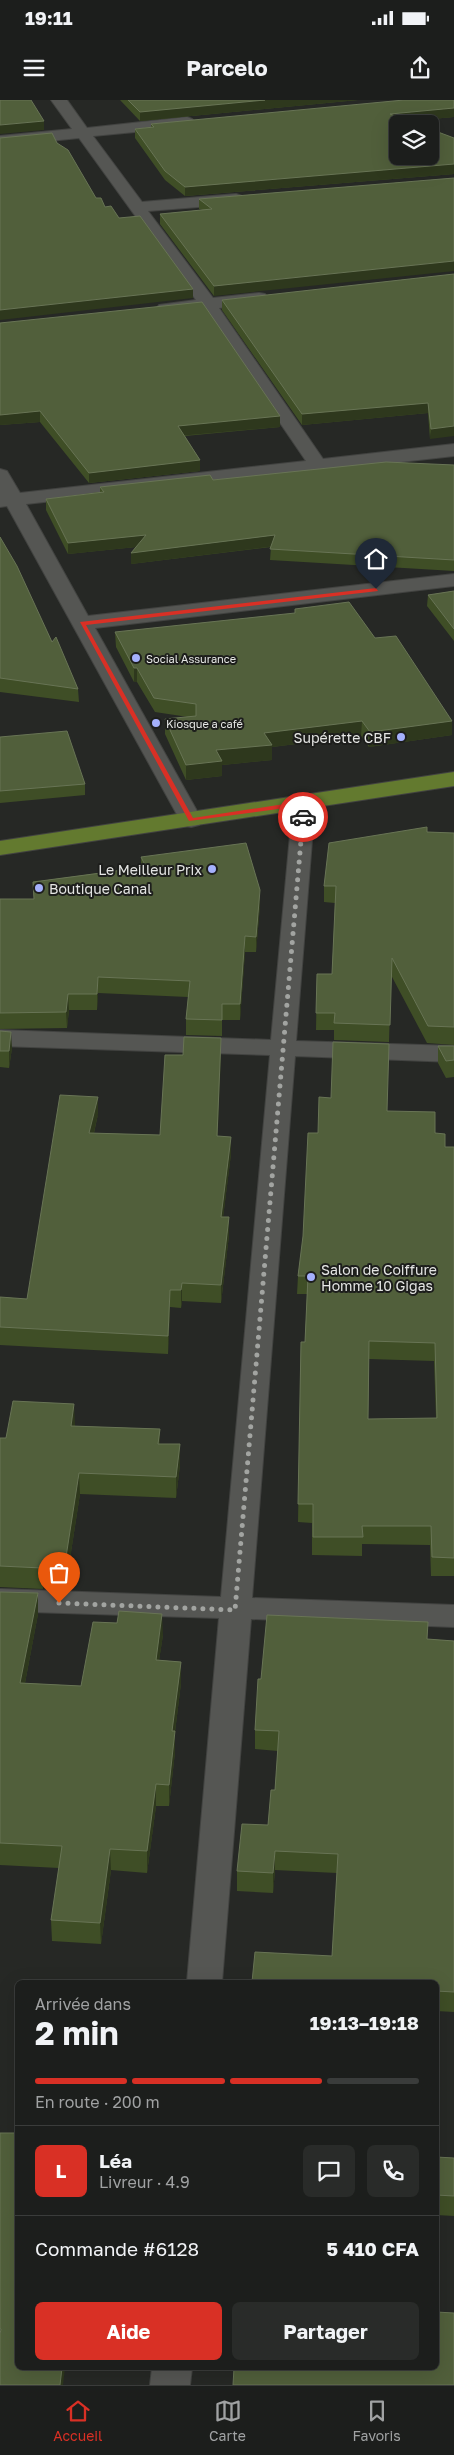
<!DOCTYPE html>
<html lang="fr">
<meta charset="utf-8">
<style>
:root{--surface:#1c1e1c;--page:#292b29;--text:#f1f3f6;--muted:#a0a2a3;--line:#3a3c3b;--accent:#d93025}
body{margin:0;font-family:"Golos Text",sans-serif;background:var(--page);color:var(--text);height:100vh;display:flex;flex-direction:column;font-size:19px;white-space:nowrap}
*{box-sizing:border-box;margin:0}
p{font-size:16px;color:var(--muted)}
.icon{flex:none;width:28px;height:28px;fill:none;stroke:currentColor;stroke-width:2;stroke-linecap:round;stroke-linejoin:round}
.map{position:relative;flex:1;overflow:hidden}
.side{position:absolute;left:15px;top:1880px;width:424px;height:390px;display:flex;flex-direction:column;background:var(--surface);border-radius:8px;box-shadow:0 5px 20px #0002,0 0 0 1px var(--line)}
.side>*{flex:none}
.buttons{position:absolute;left:389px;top:15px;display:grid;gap:10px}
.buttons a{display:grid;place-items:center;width:50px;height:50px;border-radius:8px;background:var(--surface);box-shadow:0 5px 20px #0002,0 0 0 1px var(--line);font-size:25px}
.pin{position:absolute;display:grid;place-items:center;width:42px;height:42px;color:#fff;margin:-51px -21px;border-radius:50% 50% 50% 0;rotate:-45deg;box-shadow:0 0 5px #0007}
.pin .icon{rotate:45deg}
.courier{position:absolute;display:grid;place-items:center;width:50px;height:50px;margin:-25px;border:4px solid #d93025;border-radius:50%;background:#fff;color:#222;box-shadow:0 1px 6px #0007}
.overview em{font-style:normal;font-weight:700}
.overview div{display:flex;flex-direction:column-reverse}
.overview{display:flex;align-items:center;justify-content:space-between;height:85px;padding:0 20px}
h1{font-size:32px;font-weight:700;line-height:38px}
.bar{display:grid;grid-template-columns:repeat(4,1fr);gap:8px 5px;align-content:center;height:60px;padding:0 20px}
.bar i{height:6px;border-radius:4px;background:var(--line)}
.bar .active{background:var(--accent)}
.bar p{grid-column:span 4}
.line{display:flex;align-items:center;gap:12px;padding:0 20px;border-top:1px solid var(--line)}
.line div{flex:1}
.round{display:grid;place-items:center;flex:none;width:52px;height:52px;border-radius:8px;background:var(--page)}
.cta{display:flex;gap:10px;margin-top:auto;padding:10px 20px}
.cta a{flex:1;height:58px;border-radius:8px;background:var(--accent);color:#fff;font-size:20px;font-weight:700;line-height:58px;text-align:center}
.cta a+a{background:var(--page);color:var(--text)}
.status{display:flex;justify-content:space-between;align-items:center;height:35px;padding:0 25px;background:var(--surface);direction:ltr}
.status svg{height:14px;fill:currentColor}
header{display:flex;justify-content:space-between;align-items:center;height:65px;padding:0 20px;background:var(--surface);font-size:22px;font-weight:700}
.tabs{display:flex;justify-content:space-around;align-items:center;height:70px;border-top:1px solid var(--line);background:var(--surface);font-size:14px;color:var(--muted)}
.tabs a{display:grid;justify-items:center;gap:2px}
.tabs .active{color:var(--accent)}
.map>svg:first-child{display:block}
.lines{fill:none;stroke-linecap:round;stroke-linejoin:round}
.minor-casing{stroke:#424341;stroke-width:2}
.primary-casing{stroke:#424341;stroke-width:2}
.minor{fill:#555653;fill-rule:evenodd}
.primary{fill:#637a2f;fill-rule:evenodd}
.wall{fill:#3f4e26;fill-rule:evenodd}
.shaded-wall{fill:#2e381d}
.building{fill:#515f3b;stroke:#687455;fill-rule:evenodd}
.route{fill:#d93025}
.done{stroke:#a2a4a1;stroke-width:5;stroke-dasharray:0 9}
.poi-dot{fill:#a5b1fc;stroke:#1d1e1c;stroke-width:2}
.labels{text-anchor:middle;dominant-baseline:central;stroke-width:4;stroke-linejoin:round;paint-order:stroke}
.far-poi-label{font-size:11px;fill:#e5e6e4;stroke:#1d1e1c;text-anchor:start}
.poi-label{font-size:14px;fill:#e5e6e4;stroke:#1d1e1c;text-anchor:end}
</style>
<div class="status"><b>19:11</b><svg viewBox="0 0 49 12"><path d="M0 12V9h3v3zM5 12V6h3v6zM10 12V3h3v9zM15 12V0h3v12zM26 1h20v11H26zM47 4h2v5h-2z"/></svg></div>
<header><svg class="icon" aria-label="menu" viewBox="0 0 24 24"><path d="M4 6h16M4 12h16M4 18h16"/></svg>Parcelo<svg class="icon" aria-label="share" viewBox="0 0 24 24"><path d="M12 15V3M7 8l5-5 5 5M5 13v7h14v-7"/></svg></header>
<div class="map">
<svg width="454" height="2285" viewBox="0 0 454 2285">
<rect width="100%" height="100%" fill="#262825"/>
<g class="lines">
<defs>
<path id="minor" d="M51 0H67L87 28 187 17 192 19 195 22 187 27 93 36 142 102 236 94 242 96 244 99 242 102 236 104 148 111 213 198 259 193 265 194 268 198 265 202 219 208 323 359 454 344V356L26 404 88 516 454 474V486L95 528 202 720 199 725 191 727 183 725 180 720 7 406 0 407V369L7 371 20 393 306 361 203 210 165 214 159 213 156 209 159 205 196 200 79 38 0 46V36L72 29Z
M304 696 312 698 315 703 296 941 454 946V962L295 956 252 1498 454 1505V1527L251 1519 222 1882H187L219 1518 0 1511V1489L221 1497 270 955 0 946V930L271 940 293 703 296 698Z
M152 2268H192L190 2285H150Z"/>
<path id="primary" d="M454 672V686L0 755V741Z"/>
</defs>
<use href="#minor" class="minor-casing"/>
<use href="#primary" class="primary-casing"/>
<use href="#minor" class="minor"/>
<use href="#primary" class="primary"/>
</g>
<path class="wall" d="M120 0H358L140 21Z
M454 0V17L409 21 454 38V74L185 96 165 80 135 38V29L151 27V24Z
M454 78 214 196 160 124V114L202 110 199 109V99Z
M454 174 430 339 428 313 302 325 222 210V200Z
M0 223 280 316V327L185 336 200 360V371L89 383 40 322 0 325Z
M454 365V471L270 460 271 447 131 464V453L136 447 68 454 46 410V399L100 392V387Z
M0 437 52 542 78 589 79 602 0 592Z
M454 491V541L427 506 428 495Z
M115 532 375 538 452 621V635L369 647 361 636 272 647V660L222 665V676L186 680 165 634V619L188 617 155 612 137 582H134L116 547Z
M0 637 85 684V695L0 703Z
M427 732 454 733V945L427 943 391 875 389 942 334 940V930H316L317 874H332L335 803 324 802V786Z
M141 757 260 805 256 852H245L240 920H222V936L186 935V919L188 897 98 893 97 910H69L67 928 0 929V799H34L33 782 141 767Z
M0 931 12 948 9 968 0 967Z
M221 938 217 1036 231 1054 223 1117 229 1135 221 1203 182 1201 181 1208 170 1207 168 1254 0 1245V1197L27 1199 98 1014 94 1033 160 1035 183 955Z
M438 946H454V977L446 978 438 963Z
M387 1011 435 1033 445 1047H454V1476H431L430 1445 362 1444V1456L312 1455V1423L298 1422 301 1242H305L307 1194H297L298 1176 318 1033ZM369 1259 434 1261 436 1318 368 1319Z
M75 1324V1326L160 1329V1344H180V1365L176 1398 80 1394 67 1478 45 1477 43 1489 0 1487V1338H6Z
M0 1492 38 1493V1514L25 1583 81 1586 163 1535 159 1560 181 1562V1583L175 1632V1652L169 1706H156L147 1773 111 1770 101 1844 52 1841 51 1820 59 1768 0 1765Z
M427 1539 454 1541V1912L436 1911V1882L332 1856 337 1773 275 1770 273 1793 237 1791V1771L268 1725 275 1690 278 1651 255 1649V1630L261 1579Z
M436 2057 454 2058V2116L436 2115Z"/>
<path class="shaded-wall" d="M265 0H358L140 21V12Z
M454 8V17L389 23 390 14Z
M44 21V30L0 34V25Z
M454 64V74L185 96V87Z
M454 161V171L214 196V186Z
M193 189V198L0 220V210Z
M428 303V313L302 325V314Z
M40 311V322L0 325V315Z
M280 316V327L178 336V326Z
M454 326V336L430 339 431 329Z
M200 360V371L89 383V373Z
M146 435V446L68 454V443Z
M275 435V446L131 464V453Z
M134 568H137V582H134Z
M362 621 361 636 272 647V660L222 665V676L186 680V665L216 650 264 633Z
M452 621V635L369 647 370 632Z
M260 790V805L256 852V837Z
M245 836V852L240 920V904Z
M98 877V893L97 910V894Z
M68 894 69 910 67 928 66 912Z
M11 932 12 948 9 968V951Z
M221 938V955L217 1054V1036Z
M98 997V1014L90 1050 89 1033Z
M231 1037V1054L221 1134V1117Z
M229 1117V1135L221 1203V1185Z
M182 1183V1201L181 1208V1190Z
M170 1190V1207L168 1254V1236Z
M74 1304 75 1324 72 1347 71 1326Z
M160 1329V1349L158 1344Z
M180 1344V1365L176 1398V1377Z
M79 1373 80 1394 67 1478 66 1457Z
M45 1457V1477L43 1489 42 1468Z
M38 1493V1514L21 1604 20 1583Z
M162 1514 163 1535 156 1581V1560Z
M181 1562V1583L175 1632V1652L169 1706V1685L172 1631Z
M156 1684V1706L147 1773V1751Z
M110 1749 111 1770 101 1844 100 1823Z
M275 1751V1770L273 1793V1773Z
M62 2268H65L63 2285H60Z"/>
<path class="building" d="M0 0H31L44 21 0 25Z
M128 0H265L140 12Z
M404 0H454V8L390 14 417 24H398V56H430V29L454 38V64L185 87 165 71 135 29 154 27 151 24Z
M52 33 57 43 68 50 96 98H101L105 107 111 106 119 118 140 116 193 189 0 210V38Z
M454 78V161L214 186 160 114 212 109 199 99Z
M454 174V326L431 329 428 303 302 314 222 200Z
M202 202 280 316 178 326 200 360 89 373 40 311 0 315V223Z
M386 362 454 365V460L270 449 275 435 131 453 146 435 68 443 46 399 104 392 100 387 210 375 213 380Z
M0 437 17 466 52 542 56 537 78 589 0 578Z
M454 491V529L428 495Z
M349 502 375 538 396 536 452 621 370 632 362 621 264 633 272 645 216 650 222 661 186 665 165 619 196 616V604L154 598 137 568H134L115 532 295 513V509Z
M67 631 85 684 0 691V637Z
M427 727V732L454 733V927L428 926 392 858 390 925 334 923 335 913H316L317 874H332L336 786H324L329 743Z
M246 743 260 790 256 837 245 836 240 904H222V920L186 919 190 881 98 877 97 894H68L66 912 0 913V799H34L33 782 146 767 141 757Z
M0 931 11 932 9 951H0Z
M184 937 221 938 217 1036 231 1037 221 1117H229L221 1185 182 1183 181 1190H170L168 1236 0 1227V1197L27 1199 60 995 98 997 89 1033 160 1035 165 955H183Z
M333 942 389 944 387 1011 435 1012V1033L445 1034V1047H454V1458L432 1457 431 1426H362L363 1437H313V1404H298L301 1242H305L308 1176H298L303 1136 308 1033H318L319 997 331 998ZM369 1241 435 1243 437 1318 368 1319Z
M438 946H454V960L446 961Z
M13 1301 74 1304 71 1326 160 1329 158 1344H180L176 1377 79 1373 66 1457H45L42 1468 0 1466V1338H6Z
M0 1492 38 1493 20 1583 81 1586 93 1522 117 1523 119 1511 162 1514 156 1560 181 1562 172 1631H175L169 1685 156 1684 147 1751 110 1749 100 1823 51 1820 62 1746 0 1743Z
M267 1515 428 1522 427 1539 454 1541V1892L436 1891V1882H252L255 1852 332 1856 338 1754 275 1751 273 1773 237 1771 242 1724 268 1725 271 1690H275L279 1631 255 1630 258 1579H261Z
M0 2033H18V2268H62L60 2285H0V2234L1 2229H0Z
M436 2057 454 2058V2096L436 2095Z
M436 2212 454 2213V2285H233L234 2268H436Z"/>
<path class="route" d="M376 488 378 491 86 525 193 718 304 701 307 703 306 717 303 719 299 717 300 706 189 721 80 522Z"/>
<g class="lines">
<path class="done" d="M59 1503 235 1510 303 717"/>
</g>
<g class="poi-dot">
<circle cx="136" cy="558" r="5"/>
<circle cx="156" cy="623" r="5"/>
<circle cx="401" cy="637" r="5"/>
<circle cx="212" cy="769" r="5"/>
<circle cx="39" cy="788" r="5"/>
<circle cx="311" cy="1177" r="5"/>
</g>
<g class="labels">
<g class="far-poi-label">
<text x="146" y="558">Social Assurance</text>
<text x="166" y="623">Kiosque a café</text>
</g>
<g class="poi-label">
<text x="391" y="637">Supérette CBF</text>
<text x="202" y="769">Le Meilleur Prix</text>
<text x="49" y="788" text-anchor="start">Boutique Canal</text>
<text x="321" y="1169" text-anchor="start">Salon de Coiffure<tspan x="321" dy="16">Homme 10 Gigas</tspan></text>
</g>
</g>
</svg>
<div class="buttons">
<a><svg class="icon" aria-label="layers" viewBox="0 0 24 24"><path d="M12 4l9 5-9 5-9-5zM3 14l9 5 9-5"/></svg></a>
</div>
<div class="pin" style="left:59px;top:1503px;background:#ea580c"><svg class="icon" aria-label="bag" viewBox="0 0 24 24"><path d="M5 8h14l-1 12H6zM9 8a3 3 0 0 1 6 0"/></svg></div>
<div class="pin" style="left:376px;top:489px;background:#1f2937"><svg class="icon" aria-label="home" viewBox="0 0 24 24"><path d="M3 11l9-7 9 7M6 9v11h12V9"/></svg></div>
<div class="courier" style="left:303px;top:717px"><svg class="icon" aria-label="car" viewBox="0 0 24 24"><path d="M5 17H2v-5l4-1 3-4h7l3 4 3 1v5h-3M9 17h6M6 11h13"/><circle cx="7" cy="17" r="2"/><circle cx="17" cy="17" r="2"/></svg></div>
<section class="side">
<div class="overview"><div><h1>2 min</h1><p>Arrivée dans</p></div><em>19:13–19:18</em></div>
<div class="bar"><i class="active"></i><i class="active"></i><i class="active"></i><i></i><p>En route · 200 m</p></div>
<div class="line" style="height:90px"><b class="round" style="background:var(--accent);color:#fff">L</b><div><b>Léa</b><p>Livreur · 4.9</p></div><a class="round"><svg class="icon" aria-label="chat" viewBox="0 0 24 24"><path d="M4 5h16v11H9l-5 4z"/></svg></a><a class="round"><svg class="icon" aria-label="phone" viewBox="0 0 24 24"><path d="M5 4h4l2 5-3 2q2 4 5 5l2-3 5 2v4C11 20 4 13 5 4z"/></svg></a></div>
<div class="line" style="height:65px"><div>Commande #6128</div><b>5 410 CFA</b></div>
<div class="cta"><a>Aide</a><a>Partager</a></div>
</section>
</div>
<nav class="tabs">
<a class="active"><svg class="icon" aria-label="home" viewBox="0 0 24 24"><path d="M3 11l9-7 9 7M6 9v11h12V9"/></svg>Accueil</a>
<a><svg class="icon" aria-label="map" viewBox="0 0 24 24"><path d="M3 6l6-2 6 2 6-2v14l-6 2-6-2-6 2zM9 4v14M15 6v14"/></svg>Carte</a>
<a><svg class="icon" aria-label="saved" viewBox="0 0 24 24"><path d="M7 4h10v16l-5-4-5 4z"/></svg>Favoris</a>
</nav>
